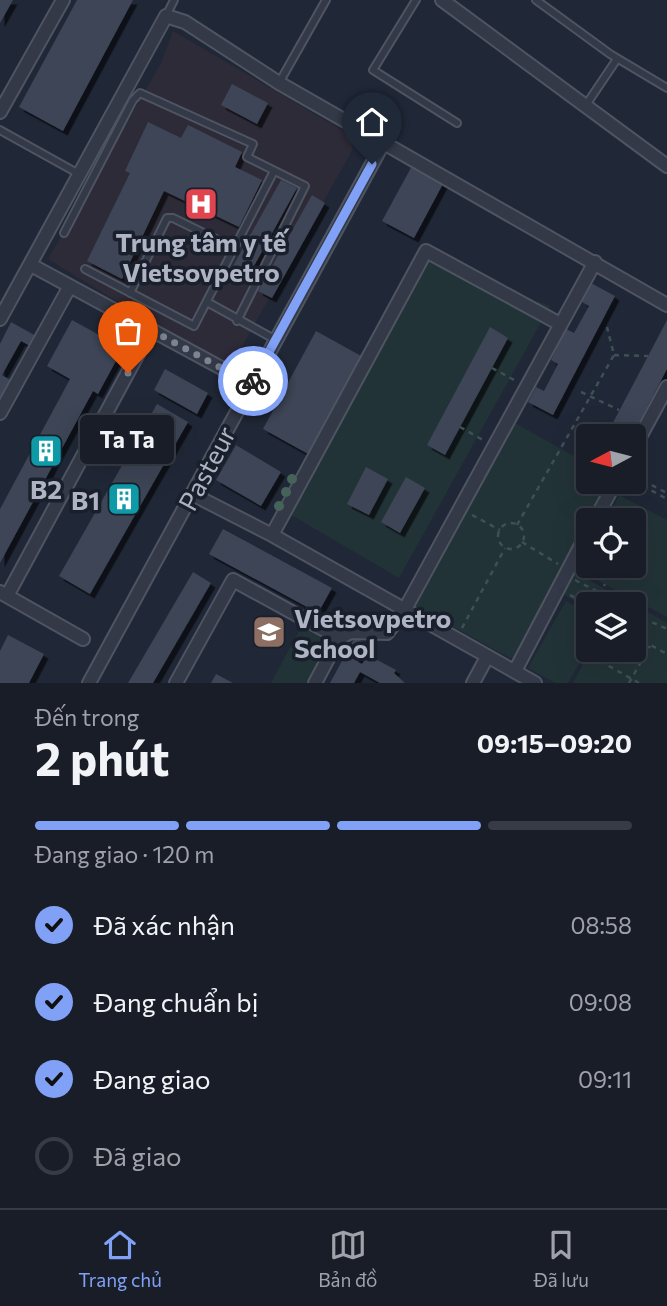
<!DOCTYPE html>
<html lang="vi">
<meta charset="utf-8">
<style>
:root{--surface:#181d28;--page:#212630;--text:#f1f3f6;--muted:#9fa2a8;--line:#363b45;--accent:#81a1f6}
body{margin:0;font-family:Commissioner,sans-serif;background:var(--page);color:var(--text);height:100vh;display:flex;flex-direction:column;font-size:26px;white-space:nowrap}
*{box-sizing:border-box;margin:0}
p{font-size:23px;color:var(--muted)}
.icon{flex:none;width:38px;height:38px;fill:none;stroke:currentColor;stroke-width:2;stroke-linecap:round;stroke-linejoin:round}
.map{position:relative;height:683px;overflow:hidden}
.drawer{display:flex;flex-direction:column;background:var(--surface);flex:1}
.drawer>*{flex:none}
.needle{width:46px;rotate:263deg}
.controls{position:absolute;left:576px;top:424px;display:grid;gap:14px}
.controls a{display:grid;place-items:center;width:70px;height:70px;border-radius:7px;background:var(--surface);box-shadow:0 7px 28px #0002,0 0 0 2px var(--line);font-size:35px}
.pin{position:absolute;display:grid;place-items:center;width:60px;height:60px;color:#fff;margin:-72px -30px;border-radius:50% 50% 50% 0;rotate:-45deg;box-shadow:0 0 7px #0007}
.pin .icon{rotate:45deg}
.courier{position:absolute;display:grid;place-items:center;width:70px;height:70px;margin:-35px;border:5px solid #81a1f6;border-radius:50%;background:#fff;color:#222;box-shadow:0 2px 9px #0007}
.bubble{position:absolute;height:49px;border-radius:7px;background:var(--surface);box-shadow:0 7px 28px #0002,0 0 0 2px var(--line);font-size:23px;font-weight:700;line-height:49px;text-align:center}
.summary em{font-style:normal;font-weight:700}
.summary div{display:flex;flex-direction:column-reverse}
.summary{display:flex;align-items:center;justify-content:space-between;height:119px;padding:0 35px}
h1{font-size:46px;font-weight:700;line-height:52px}
.bar{display:grid;grid-template-columns:repeat(4,1fr);gap:10px 7px;align-content:center;height:84px;padding:0 35px}
.bar i{height:9px;border-radius:5px;background:var(--line)}
.bar .selected{background:var(--accent)}
.bar p{grid-column:span 4}
ol{padding:0 35px;list-style:none}
li{display:flex;align-items:center;gap:21px;height:77px}
li p{margin-inline-start:auto}
li .icon{padding:7px;border-radius:50%;background:var(--accent);color:#111;stroke-width:4}
li:last-child{color:var(--muted)}
li i{width:38px;height:38px;border:4px solid var(--line);border-radius:50%}
.tabs{display:flex;justify-content:space-around;align-items:center;height:98px;border-top:2px solid var(--line);background:var(--surface);font-size:19px;color:var(--muted)}
.tabs a{display:grid;justify-items:center;gap:4px}
.tabs .selected{color:var(--accent)}
.map>svg:first-child{display:block}
.medical{fill:#2e2b38}
.green{fill:#223337}
.building{fill:#3c4557;filter:url(#shadow)}
.lines{fill:none;stroke-linecap:round;stroke-linejoin:round}
.lane-casing{stroke:#4e5462;stroke-width:10}
.street-casing{stroke:#4e5462;stroke-width:16}
.path{stroke:#3f5055;stroke-width:2.5;stroke-dasharray:5 5;stroke-linecap:butt}
.lane{stroke:#333947;stroke-width:6}
.street{stroke:#333947;stroke-width:12}
.tree{fill:#466359}
.done{stroke:#7c8392;stroke-width:7;stroke-dasharray:0 12.6}
.route{stroke:#81a1f6;stroke-width:9}
.labels{text-anchor:middle;dominant-baseline:central;stroke-width:7;stroke-linejoin:round;paint-order:stroke}
.poi-label{font-size:26px;font-weight:bold;fill:#aeb4c4;stroke:#191f2b}
.street-label{font-size:26px;fill:#aeb4c4;stroke:#191f2b}
</style>
<div class="map">
<svg width="667" height="683" viewBox="0 0 667 683">
<defs>
<filter id="shadow"><feDropShadow dx="4.5" dy="4.5" stdDeviation="0" flood-color="#0009"/></filter>
</defs>
<rect width="100%" height="100%" fill="#202736"/>
<path class="medical" d="M173 31 349 134 353 149 229 370 48 259 161 63Z"/>
<path class="green" d="M432 246 504 284 509 297C524 302 536 299 550 306L399 578 288 513Z
M504 417 588 464V481H609L512 659 404 600Z
M619 495 667 520V617L580 571 588 554V565H634V520H606Z
M573 571 632 604H588V608L561 593Z
M566 601 588 614V648L568 683H555L528 668Z
M634 604 667 623V683H573L591 649H634Z
M301 627 331 643 309 683H271Z"/>
<path class="building" d="M0 0H13L0 23Z
M77 0H133L63 131 19 107Z
M232 84 268 103 257 124 221 105Z
M148 122 181 138 188 125 242 152 235 167 262 180 239 227 164 191 122 279 87 261 130 173 125 171Z
M413 164 444 182 414 238 382 221Z
M281 180 297 188 249 275 233 266Z
M312 195 325 203 272 298 258 291Z
M591 283 615 296 553 415 528 402 536 387 544 391 558 364 551 360 566 329 574 333 589 306 582 302Z
M72 320 123 348 98 394 93 391 0 563V509L70 379 47 366Z
M667 320V369L632 436H606Z
M11 322 36 336 30 346 21 341 2 375 12 381 0 403V344Z
M490 327 508 338 445 455 427 445Z
M316 331 363 357 310 455 263 429Z
M165 369 208 393 197 414 154 390Z
M157 404 188 422 90 594 59 576Z
M236 445 281 472 261 506 216 480Z
M366 467 388 479 369 515 347 504Z
M406 477 425 488 400 533 381 522Z
M223 529 332 588 318 613 209 554Z
M193 572 211 583 153 683H128Z
M8 635 44 654 29 683H0V651Z
M355 637 368 645 358 662 362 664 368 655 396 670 394 673 405 683H380L360 672 354 683H330Z
M216 674 233 683H211Z"/>
<g class="lines">
<defs>
<path id="lane" d="M416 0 373 70 457 123
M536 0 610 54 667 88
M166 16 174 0
M279 83 326 0
M586 105 617 59
M0 130 79 174
M64 233 133 100 140 93 253 144 247 157 305 186 237 321
M85 269 194 326 274 171
M130 293 167 218H173L234 248
M207 302 276 340
M104 415 132 430"/>
<path id="street" d="M442 0 667 166
M0 112 63 0
M31 265 251 384
M0 319 166 16 185 22 279 83 667 305
M0 413 70 286
M634 448 667 387
M192 494 272 535 535 683
M595 520 616 481
M272 535 426 251 560 324
M0 592 83 639
M7 596 151 330
M515 671 588 532
M89 683 384 142
M176 683 233 580 339 638 351 632 387 633 404 611 595 262
M315 683 339 638
M473 683 487 657"/>
</defs>
<use href="#lane" class="lane-casing"/>
<use href="#street" class="street-casing"/>
<path class="path" d="M614 355 648 356
M492 368 516 381
M581 392 619 410
M460 427 483 440
M634 476 667 493
M634 481 667 499
M472 515 500 530
M498 536a13 13 0 1 1 26 0a13 13 0 1 1-26 0Z
M517 525 614 355 607 327
M522 542 558 564
M575 580 606 596 614 604
M570 595 588 605
M595 604 605 584
M634 614 667 629
M462 628 505 548
M634 636 667 654
M600 661 639 683
M629 683 650 646"/>
<use href="#lane" class="lane"/>
<use href="#street" class="street"/>
</g>
<g class="tree">
<circle cx="292" cy="479" r="5"/>
<circle cx="286" cy="492" r="5"/>
<circle cx="279" cy="506" r="5"/>
</g>
<g class="lines">
<path class="done" d="M128 373 151 330 251 384 253 381"/>
<path class="route" d="M253 381 372 164"/>
</g>
<defs>
<symbol id="hospital-square" viewBox="-11 -11 22 22"><rect x="-9" y="-9" width="18" height="18" rx="4" fill="#e0444e" stroke="#191f2b"/><path d="M-5-5h3v3.5h4V-5h3V5h-3V1.5h-4V5h-3Z" fill="#fff"/></symbol>
<symbol id="building-square" viewBox="-11 -11 22 22"><rect x="-9" y="-9" width="18" height="18" rx="4" fill="#0f9aa8" stroke="#191f2b"/><path d="M-4-6H4V6H1V3H-1V6H-4ZM-2.5-4.3h1.7v1.8h-1.7ZM.8-4.3h1.7v1.8H.8ZM-2.5-1h1.7V.8h-1.7ZM.8-1h1.7V.8H.8Z" fill="#fff"/></symbol>
<symbol id="school-square" viewBox="-11 -11 22 22"><rect x="-9" y="-9" width="18" height="18" rx="4" fill="#8d6e63" stroke="#191f2b"/><path d="M0-5L7-2L0 1L-7-2ZM-4 1L0 2.5L4 1V4Q0 6-4 4Z" fill="#fff"/></symbol>
</defs>
<g fill-rule="evenodd">
<use href="#hospital-square" x="182" y="185" width="38" height="38"/>
<use href="#building-square" x="27" y="432" width="38" height="38"/>
<use href="#building-square" x="105" y="480" width="38" height="38"/>
<use href="#school-square" x="250" y="613" width="38" height="38"/>
</g>
<g class="labels">
<g class="poi-label">
<text x="201" y="241">Trung tâm y tế<tspan x="201" dy="30">Vietsovpetro</tspan></text>
<text x="46" y="488">B2</text>
<text x="100" y="499" text-anchor="end">B1</text>
<text x="294" y="617" text-anchor="start">Vietsovpetro<tspan x="294" dy="30">School</tspan></text>
</g>
<g class="street-label">
<text transform="translate(206 468) rotate(-62)">Pasteur</text>
</g>
</g>
</svg>
<div class="controls">
<a><svg class="needle" viewBox="-14 -14 28 28"><path d="M0-13l5 13h-10z" fill="#e53935"/><path d="M0 13l5-13h-10z" fill="#9fa2a8"/></svg></a>
<a><svg class="icon" aria-label="locate" viewBox="0 0 24 24"><circle cx="12" cy="12" r="6"/><path d="M12 2v4M12 18v4M2 12h4M18 12h4"/></svg></a>
<a><svg class="icon" aria-label="layers" viewBox="0 0 24 24"><path d="M12 4l9 5-9 5-9-5zM3 14l9 5 9-5"/></svg></a>
</div>
<div class="pin" style="left:128px;top:373px;background:#ea580c"><svg class="icon" aria-label="bag" viewBox="0 0 24 24"><path d="M5 8h14l-1 12H6zM9 8a3 3 0 0 1 6 0"/></svg></div>
<div class="pin" style="left:372px;top:164px;background:#1f2937"><svg class="icon" aria-label="home" viewBox="0 0 24 24"><path d="M3 11l9-7 9 7M6 9v11h12V9"/></svg></div>
<div class="courier" style="left:253px;top:381px"><svg class="icon" aria-label="bike" viewBox="0 0 24 24"><circle cx="6" cy="16" r="4"/><circle cx="18" cy="16" r="4"/><path d="M6 16l4-8h5l3 8M10 8l3 8H6M13 5h3"/></svg></div>
<div class="bubble" style="left:80px;top:415px;width:94px">Ta Ta</div>
</div>
<section class="drawer">
<div class="summary"><div><h1>2 phút</h1><p>Đến trong</p></div><em>09:15–09:20</em></div>
<div class="bar"><i class="selected"></i><i class="selected"></i><i class="selected"></i><i></i><p>Đang giao · 120 m</p></div>
<ol>
<li><svg class="icon" aria-label="check" viewBox="0 0 24 24"><path d="M5 12l5 5 9-10"/></svg>Đã xác nhận<p>08:58</p></li>
<li><svg class="icon" aria-label="check" viewBox="0 0 24 24"><path d="M5 12l5 5 9-10"/></svg>Đang chuẩn bị<p>09:08</p></li>
<li><svg class="icon" aria-label="check" viewBox="0 0 24 24"><path d="M5 12l5 5 9-10"/></svg>Đang giao<p>09:11</p></li>
<li><i></i>Đã giao</li>
</ol>
</section>
<nav class="tabs">
<a class="selected"><svg class="icon" aria-label="home" viewBox="0 0 24 24"><path d="M3 11l9-7 9 7M6 9v11h12V9"/></svg>Trang chủ</a>
<a><svg class="icon" aria-label="map" viewBox="0 0 24 24"><path d="M3 6l6-2 6 2 6-2v14l-6 2-6-2-6 2zM9 4v14M15 6v14"/></svg>Bản đồ</a>
<a><svg class="icon" aria-label="saved" viewBox="0 0 24 24"><path d="M7 4h10v16l-5-4-5 4z"/></svg>Đã lưu</a>
</nav>
